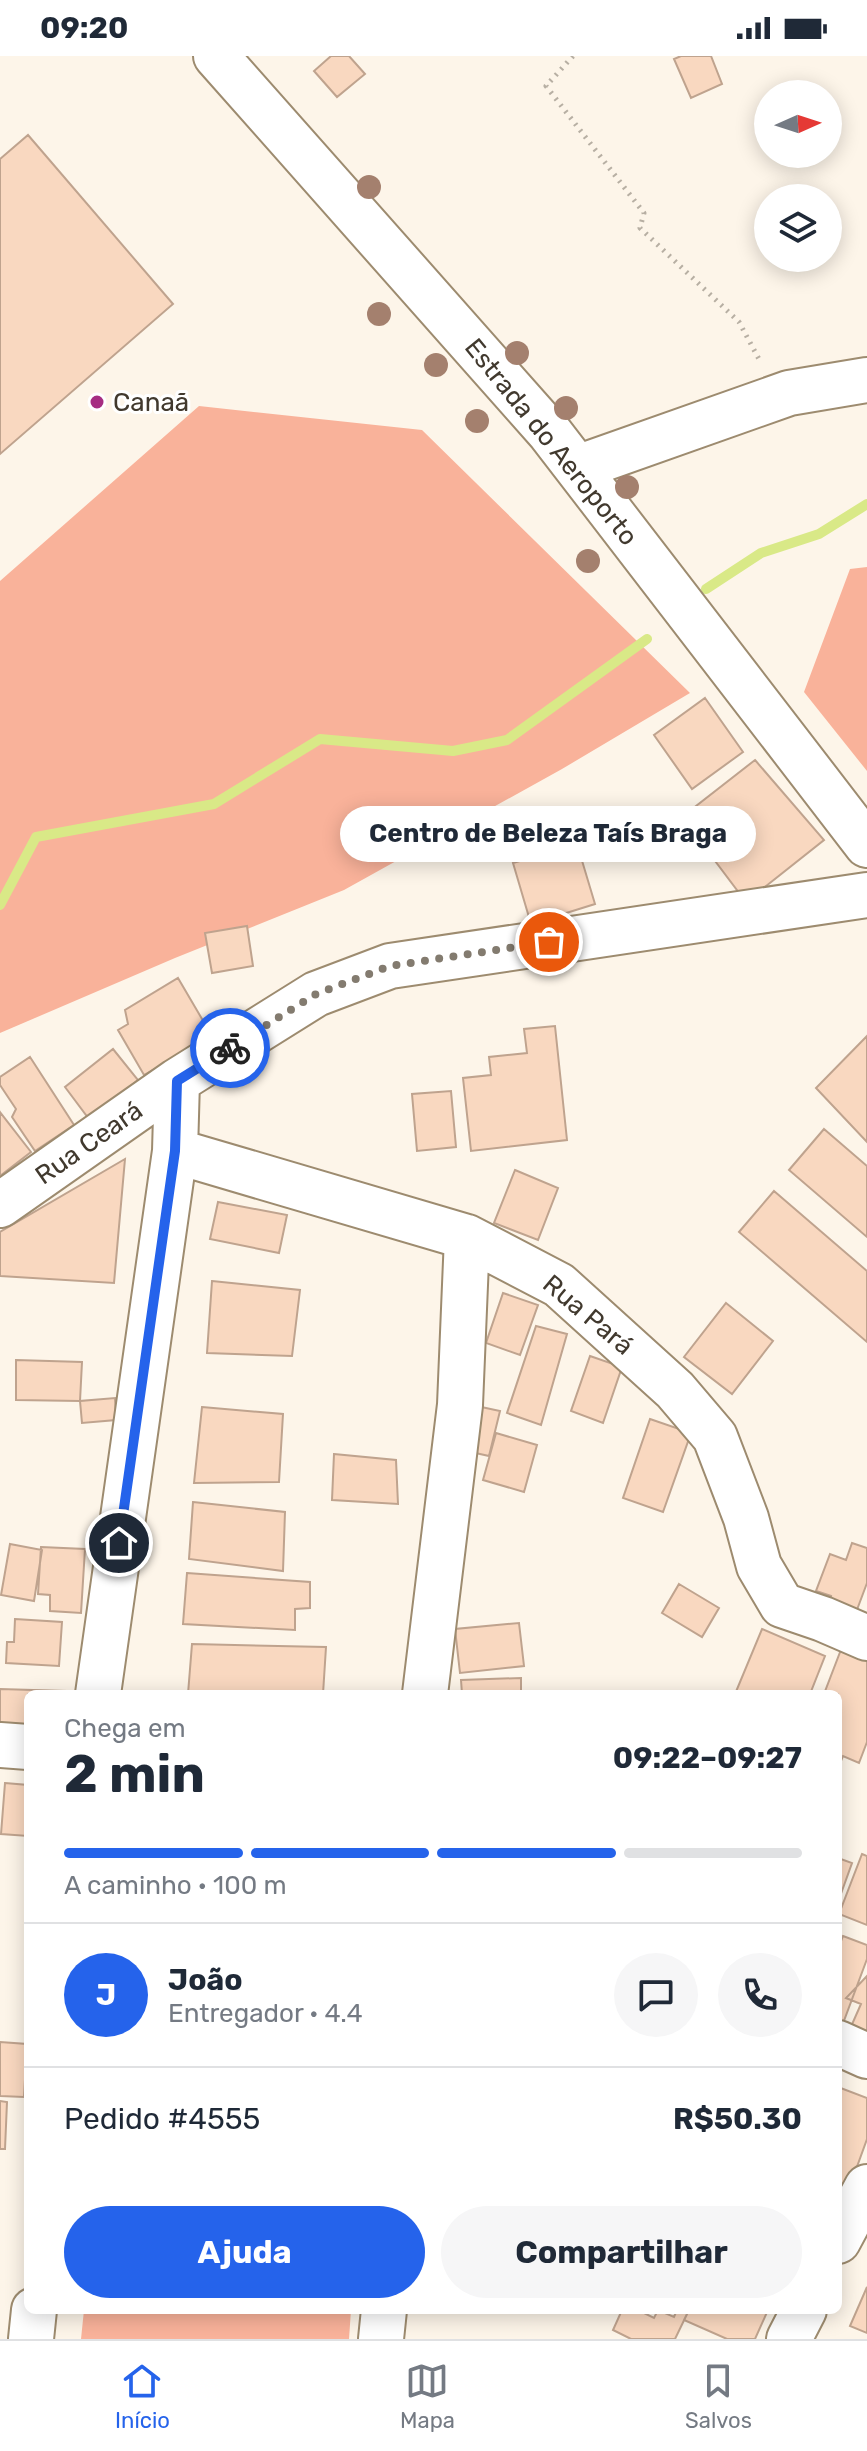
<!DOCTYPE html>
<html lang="pt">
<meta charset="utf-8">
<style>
:root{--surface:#fff;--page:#f6f6f7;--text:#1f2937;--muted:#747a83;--line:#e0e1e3;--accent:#2563eb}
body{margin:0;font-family:Rubik,sans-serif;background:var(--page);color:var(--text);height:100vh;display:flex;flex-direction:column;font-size:30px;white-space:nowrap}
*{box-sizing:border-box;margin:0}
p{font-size:26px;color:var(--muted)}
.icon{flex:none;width:44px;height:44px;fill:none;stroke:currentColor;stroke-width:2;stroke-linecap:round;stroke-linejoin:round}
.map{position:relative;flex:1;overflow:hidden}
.sheet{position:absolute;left:24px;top:1634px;width:818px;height:624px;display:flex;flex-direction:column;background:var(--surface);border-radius:12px;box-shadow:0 4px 20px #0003}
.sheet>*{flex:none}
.needle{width:52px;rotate:87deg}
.controls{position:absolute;left:754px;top:24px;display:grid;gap:16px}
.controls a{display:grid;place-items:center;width:88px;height:88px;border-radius:50%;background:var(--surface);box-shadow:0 4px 20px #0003;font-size:40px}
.pin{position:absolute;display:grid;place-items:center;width:68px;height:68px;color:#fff;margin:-34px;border:4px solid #fff;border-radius:50%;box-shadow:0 2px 8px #0007}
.courier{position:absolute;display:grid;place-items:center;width:80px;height:80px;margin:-40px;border:6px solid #2563eb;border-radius:50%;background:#fff;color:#222;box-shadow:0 2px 10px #0007}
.bubble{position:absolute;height:56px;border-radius:28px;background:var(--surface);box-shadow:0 4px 20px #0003;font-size:26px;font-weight:700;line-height:56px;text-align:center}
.summary em{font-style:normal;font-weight:700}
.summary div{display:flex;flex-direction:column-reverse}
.summary{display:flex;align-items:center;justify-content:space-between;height:136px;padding:0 40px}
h1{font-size:52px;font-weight:700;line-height:60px}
.bar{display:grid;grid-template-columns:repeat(4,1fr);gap:12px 8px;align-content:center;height:96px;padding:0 40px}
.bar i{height:10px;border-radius:6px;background:var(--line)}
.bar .on{background:var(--accent)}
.bar p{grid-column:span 4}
.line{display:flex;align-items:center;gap:20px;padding:0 40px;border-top:2px solid var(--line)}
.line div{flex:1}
.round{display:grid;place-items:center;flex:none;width:84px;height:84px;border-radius:42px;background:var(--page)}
.cta{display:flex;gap:16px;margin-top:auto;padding:16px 40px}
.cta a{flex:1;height:92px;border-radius:48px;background:var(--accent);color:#fff;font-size:32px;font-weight:700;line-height:92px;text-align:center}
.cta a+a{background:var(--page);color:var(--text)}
.status{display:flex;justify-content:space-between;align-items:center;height:56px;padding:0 40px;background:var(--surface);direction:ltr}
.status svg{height:22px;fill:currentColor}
.menu{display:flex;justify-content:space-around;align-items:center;height:112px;border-top:2px solid var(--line);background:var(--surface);font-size:22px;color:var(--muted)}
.menu a{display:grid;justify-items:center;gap:4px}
.menu .on{color:var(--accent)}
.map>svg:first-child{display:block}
.green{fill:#f9b29a}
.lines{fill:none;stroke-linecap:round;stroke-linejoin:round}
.stream{stroke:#d9e987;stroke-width:10}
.building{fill:#f9d8c0;stroke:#bfa38e;stroke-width:2}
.minor-casing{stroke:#9d8b6f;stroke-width:48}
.path{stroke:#b7afa3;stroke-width:5;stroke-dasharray:2 6;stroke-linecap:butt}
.minor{stroke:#fff;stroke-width:44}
.tree{fill:#a4806e}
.done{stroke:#837b6f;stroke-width:8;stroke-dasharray:0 14.4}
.route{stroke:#2563eb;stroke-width:10}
.poi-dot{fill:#a62d82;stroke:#fff;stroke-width:3}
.labels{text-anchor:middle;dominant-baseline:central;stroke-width:6;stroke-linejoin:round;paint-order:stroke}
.poi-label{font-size:26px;fill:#41392e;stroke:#fff;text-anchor:start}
.street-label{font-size:26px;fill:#41392e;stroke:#fff}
</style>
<div class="status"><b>09:20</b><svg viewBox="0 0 49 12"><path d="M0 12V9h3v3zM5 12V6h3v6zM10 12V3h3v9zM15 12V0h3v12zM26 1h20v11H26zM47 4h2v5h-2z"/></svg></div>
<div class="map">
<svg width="867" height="2283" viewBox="0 0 867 2283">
<rect width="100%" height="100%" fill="#fdf5e9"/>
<path class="green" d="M199 350 422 374 690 637 562 713 344 834 175 902 0 977V525Z
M867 511V715L804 636 850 513Z
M84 2254H351L349 2283H81Z"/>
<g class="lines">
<path class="stream" d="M706 533 761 497 819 478 867 448
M0 849 36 781 214 748 320 683 453 695 507 684 647 583"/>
</g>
<path class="building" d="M331 0H349L365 18 337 41 314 15Z
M681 0H711L722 28 691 42 674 3Z
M28 79 173 248 0 398V103Z
M705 642 743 696 692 733 654 679Z
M755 704 824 784 746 846 682 761Z
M577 788 595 848 531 868 513 807Z
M247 870 253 910 212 917 205 877Z
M178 922 212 980 144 1019 118 974 128 968 125 954Z
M555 970 567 1084 471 1095 463 1022 491 1019 489 1001 527 997 524 973Z
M867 980V1086L816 1032Z
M113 993 138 1024 89 1063 65 1031Z
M30 1001 74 1069 35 1095 12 1061 16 1053 0 1029V1021Z
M451 1035 456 1091 417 1095 412 1038Z
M0 1056 31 1096 0 1120Z
M824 1073 867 1110V1181L789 1114Z
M125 1103 114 1227 0 1220V1176Z
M515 1114 558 1132 538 1184 494 1167Z
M774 1135 867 1215V1286L739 1176Z
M218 1146 287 1159 279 1197 210 1183Z
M212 1225 300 1234 292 1300 207 1297Z
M503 1237 538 1249 520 1299 486 1287Z
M726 1247 773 1285 732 1338 684 1301Z
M536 1270 567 1278 541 1369 507 1357Z
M590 1300 622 1311 603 1367 571 1355Z
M16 1304 82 1306 80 1345 16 1344Z
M115 1342 116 1364 82 1367 80 1345Z
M472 1349 500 1355 489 1400 462 1394Z
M202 1351 283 1358 279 1426 194 1427Z
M650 1363 691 1377 663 1456 623 1442Z
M496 1377 537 1389 524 1436 483 1424Z
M334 1398 396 1404 398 1448 332 1444Z
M193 1446 285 1456 283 1515 189 1503Z
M852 1487 867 1492V1527L855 1559 828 1549 831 1540 816 1535 830 1498 846 1504Z
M10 1488 42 1494 34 1545 1 1539Z
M41 1491 85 1493 81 1557 50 1555V1539L38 1538Z
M187 1517 310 1526V1552L295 1553V1574L183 1568Z
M679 1528 719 1552 702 1581 662 1557Z
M15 1563 62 1566 59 1610 6 1607 7 1586H14Z
M519 1567 524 1610 460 1617 455 1573Z
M762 1573 825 1600 810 1638H735Z
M192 1588 326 1591 323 1638H188Z
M842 1591 867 1601V1686L859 1707 843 1700 838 1712V1638H824Z
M521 1622V1638H462L461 1624Z
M0 1633 66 1635V1638H28V1677L0 1676Z
M5 1727 28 1729V1780L1 1778Z
M862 1798 867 1800V1869L839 1858Z
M838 1802 852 1807 838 1846Z
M843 1880 867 1889V1903L842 1970 838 1969V1893Z
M867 1920V1991L846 1982 861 1948 846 1942Z
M0 1986 27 1988 24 2041 0 2040Z
M838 2031 867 2042V2083L838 2163Z
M0 2045 7 2046 5 2093H0Z
M867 2231V2277L850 2270Z
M622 2254H638L654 2262 658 2254 674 2261 677 2254H689L675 2283H631L613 2274Z
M689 2254H768L755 2283H727L684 2264Z"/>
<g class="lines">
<defs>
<path id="minor" d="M216 0 550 377 867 789
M577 412 789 337 867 324
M175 1095 467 1181 559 1229 675 1334 715 1381 746 1462 759 1510 782 1549 823 1563 867 1582
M0 1149 177 1025
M98 1638 175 1095 177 1025 316 938 390 910 867 839
M425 1638 460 1349 467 1181
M0 1689 28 1691
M838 1987 867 2000
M838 2185 867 2131
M31 2283 34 2254
M381 2283 384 2254
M789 2283 804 2254"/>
</defs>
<use href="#minor" class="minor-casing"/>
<path class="path" d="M573 0 546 30 644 157 640 172 739 266 760 305"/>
<use href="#minor" class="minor"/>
</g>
<g class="tree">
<circle cx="369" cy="131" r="12"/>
<circle cx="379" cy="258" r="12"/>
<circle cx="517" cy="297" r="12"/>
<circle cx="436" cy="309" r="12"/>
<circle cx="566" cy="352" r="12"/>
<circle cx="477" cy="365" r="12"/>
<circle cx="627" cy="431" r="12"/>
<circle cx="588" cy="505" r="12"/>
</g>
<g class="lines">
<path class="done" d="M230 992 316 938 390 910 549 886"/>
<path class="route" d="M119 1487 175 1095 177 1025 230 992"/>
</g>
<circle class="poi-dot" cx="97" cy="346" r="8"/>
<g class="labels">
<g class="poi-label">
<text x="113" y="346">Canaã</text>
</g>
<g class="street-label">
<text transform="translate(551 386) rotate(51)">Estrada do Aeroporto</text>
<text transform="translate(89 1087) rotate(-35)">Rua Ceará</text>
<text transform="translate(588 1259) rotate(40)">Rua Pará</text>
</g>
</g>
</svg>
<div class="controls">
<a><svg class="needle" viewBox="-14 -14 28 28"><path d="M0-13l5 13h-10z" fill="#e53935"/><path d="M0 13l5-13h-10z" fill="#747a83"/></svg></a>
<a><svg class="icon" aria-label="layers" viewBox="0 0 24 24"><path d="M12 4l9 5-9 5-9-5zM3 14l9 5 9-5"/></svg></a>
</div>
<div class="pin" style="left:549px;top:886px;background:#ea580c"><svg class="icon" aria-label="bag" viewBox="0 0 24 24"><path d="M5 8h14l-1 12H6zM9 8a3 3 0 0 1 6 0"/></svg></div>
<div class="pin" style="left:119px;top:1487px;background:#1f2937"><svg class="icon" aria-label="home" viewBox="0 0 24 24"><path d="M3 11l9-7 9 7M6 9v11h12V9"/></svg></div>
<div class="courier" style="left:230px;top:992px"><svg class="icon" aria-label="bike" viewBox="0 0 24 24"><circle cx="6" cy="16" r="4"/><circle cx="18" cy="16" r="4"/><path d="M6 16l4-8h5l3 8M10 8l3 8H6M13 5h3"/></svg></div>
<div class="bubble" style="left:340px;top:750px;width:416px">Centro de Beleza Taís Braga</div>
<section class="sheet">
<div class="summary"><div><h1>2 min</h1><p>Chega em</p></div><em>09:22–09:27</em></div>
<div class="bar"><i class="on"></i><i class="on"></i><i class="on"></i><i></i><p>A caminho · 100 m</p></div>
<div class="line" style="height:144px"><b class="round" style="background:var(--accent);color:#fff">J</b><div><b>João</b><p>Entregador · 4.4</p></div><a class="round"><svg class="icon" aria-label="chat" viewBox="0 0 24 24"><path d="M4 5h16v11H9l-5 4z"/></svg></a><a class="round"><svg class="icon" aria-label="phone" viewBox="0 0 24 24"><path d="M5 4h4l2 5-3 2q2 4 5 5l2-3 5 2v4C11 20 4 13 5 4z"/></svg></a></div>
<div class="line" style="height:104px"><div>Pedido #4555</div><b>R$50.30</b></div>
<div class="cta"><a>Ajuda</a><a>Compartilhar</a></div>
</section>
</div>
<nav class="menu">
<a class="on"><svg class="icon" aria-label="home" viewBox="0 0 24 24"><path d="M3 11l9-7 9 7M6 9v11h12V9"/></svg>Início</a>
<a><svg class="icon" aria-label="map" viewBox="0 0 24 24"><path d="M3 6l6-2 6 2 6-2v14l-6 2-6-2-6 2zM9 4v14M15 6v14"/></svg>Mapa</a>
<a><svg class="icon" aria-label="saved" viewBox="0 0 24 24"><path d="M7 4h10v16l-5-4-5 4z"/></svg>Salvos</a>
</nav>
